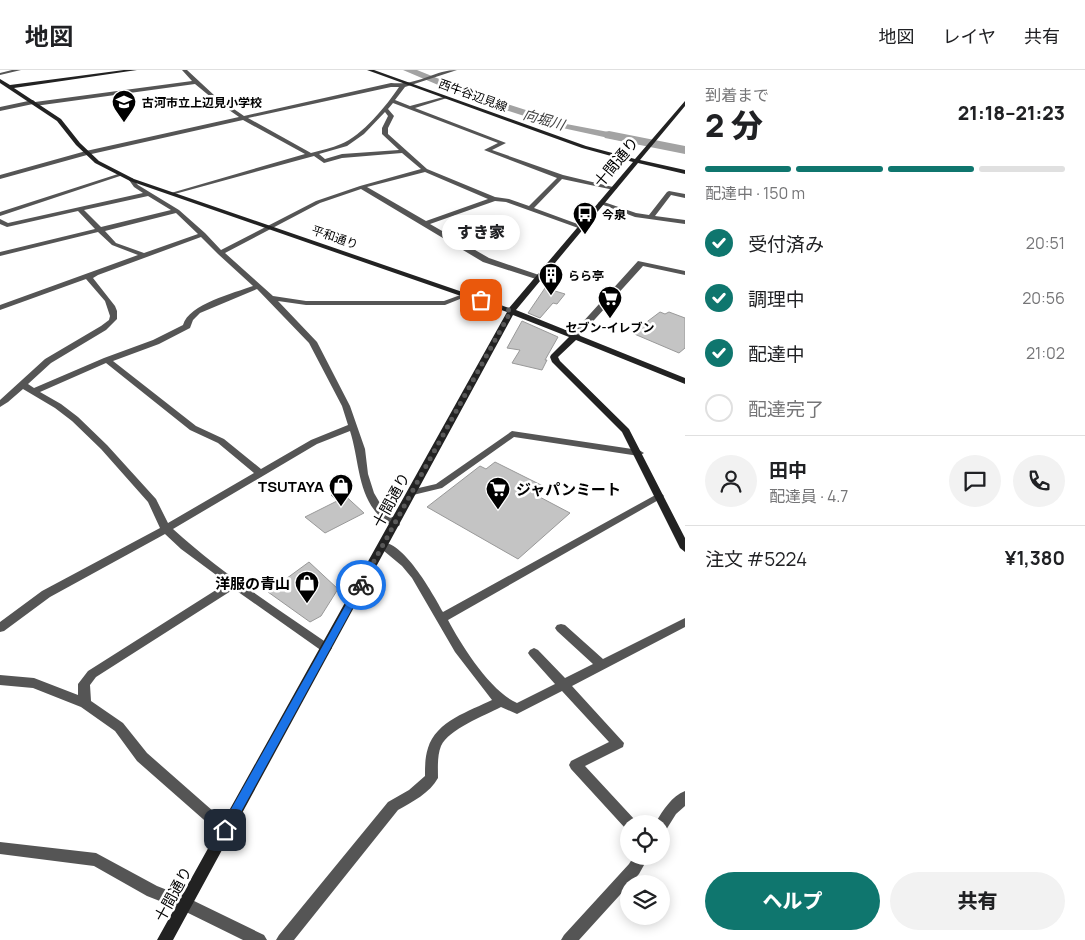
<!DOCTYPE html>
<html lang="ja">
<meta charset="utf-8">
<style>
:root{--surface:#fff;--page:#f2f2f2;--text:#202124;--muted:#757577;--line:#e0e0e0;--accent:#0f766e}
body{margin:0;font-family:Manrope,"Noto Sans JP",sans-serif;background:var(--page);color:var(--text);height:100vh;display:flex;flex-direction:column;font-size:19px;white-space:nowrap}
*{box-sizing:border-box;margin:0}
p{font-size:16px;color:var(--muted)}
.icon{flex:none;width:28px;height:28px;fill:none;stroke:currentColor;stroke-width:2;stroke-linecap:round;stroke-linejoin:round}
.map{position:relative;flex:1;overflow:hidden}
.drawer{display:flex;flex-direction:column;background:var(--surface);width:400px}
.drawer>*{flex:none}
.controls{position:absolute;left:620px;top:745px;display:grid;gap:10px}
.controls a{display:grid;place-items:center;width:50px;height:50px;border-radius:50%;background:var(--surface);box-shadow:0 2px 12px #0003;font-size:25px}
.pin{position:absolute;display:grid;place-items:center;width:42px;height:42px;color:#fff;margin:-21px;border-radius:10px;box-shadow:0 2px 8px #0006}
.courier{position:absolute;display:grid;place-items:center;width:50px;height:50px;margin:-25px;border:4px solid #1a73e8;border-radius:50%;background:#fff;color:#222;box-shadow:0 1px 6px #0007}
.bubble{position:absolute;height:35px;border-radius:18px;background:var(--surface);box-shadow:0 2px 12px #0003;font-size:16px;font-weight:800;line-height:35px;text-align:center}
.overview em{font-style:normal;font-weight:800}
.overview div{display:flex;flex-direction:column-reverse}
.overview{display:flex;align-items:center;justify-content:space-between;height:85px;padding:0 20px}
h1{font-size:32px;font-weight:800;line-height:38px}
.bar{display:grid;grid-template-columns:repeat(4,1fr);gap:8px 5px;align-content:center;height:60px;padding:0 20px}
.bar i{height:6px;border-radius:4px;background:var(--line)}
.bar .current{background:var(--accent)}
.bar p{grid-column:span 4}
.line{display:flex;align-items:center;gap:12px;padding:0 20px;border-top:1px solid var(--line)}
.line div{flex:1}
.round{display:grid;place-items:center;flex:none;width:52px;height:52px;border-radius:26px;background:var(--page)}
ol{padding:0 20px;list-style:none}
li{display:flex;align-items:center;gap:15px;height:55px}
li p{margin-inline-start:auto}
li .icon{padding:5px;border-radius:50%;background:var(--accent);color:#fff;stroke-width:4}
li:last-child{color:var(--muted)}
li i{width:28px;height:28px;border:2px solid var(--line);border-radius:50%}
.action{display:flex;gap:10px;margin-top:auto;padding:10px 20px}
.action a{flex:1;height:58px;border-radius:30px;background:var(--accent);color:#fff;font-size:20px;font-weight:800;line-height:58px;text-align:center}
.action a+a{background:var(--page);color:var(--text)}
header{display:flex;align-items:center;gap:30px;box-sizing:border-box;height:70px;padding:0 25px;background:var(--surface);border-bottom:1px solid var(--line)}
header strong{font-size:24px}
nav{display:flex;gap:28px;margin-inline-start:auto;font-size:18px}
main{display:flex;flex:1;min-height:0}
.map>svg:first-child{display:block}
.water{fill:#a3a3a3}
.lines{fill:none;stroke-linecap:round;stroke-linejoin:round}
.river{fill:#a3a3a3;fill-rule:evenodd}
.building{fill:#c4c4c4;stroke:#999}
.street{fill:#555;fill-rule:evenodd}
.secondary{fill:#222;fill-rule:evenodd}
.route{fill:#1a73e8}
.done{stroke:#595959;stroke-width:5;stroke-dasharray:0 9}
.labels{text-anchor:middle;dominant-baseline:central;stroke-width:5;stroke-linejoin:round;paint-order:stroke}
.far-street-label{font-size:12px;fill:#000;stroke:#fff}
.far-poi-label{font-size:12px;font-weight:bold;fill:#000;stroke:#fff;text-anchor:start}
.far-water-label{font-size:14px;font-style:italic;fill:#444;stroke:#fff}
.street-label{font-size:15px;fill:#000;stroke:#fff}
.poi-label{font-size:15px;font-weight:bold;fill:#000;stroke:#fff;text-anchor:end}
</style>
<header>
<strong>地図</strong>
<nav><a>地図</a><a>レイヤ</a><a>共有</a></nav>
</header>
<main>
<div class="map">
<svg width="685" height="870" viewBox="0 0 685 870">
<rect width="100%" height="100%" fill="#fff"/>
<path class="water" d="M525 44 563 51 561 53 640 68 636 74 558 57 525 46Z"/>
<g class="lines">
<path class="river" d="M403 0H417L479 25 557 50 559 52 557 54H549L471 29Z
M609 61 685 76V84L605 68 603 65 605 62Z"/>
</g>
<path class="building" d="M545 218 565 224 557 234 553 233 540 248 528 243Z
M660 242 665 244 669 242 685 248V278L679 283 632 263Z
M522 251 558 267 545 290H547L542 300 512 293 520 280 507 278Z
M495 392 543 416 534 424 570 443 518 489 427 437 480 396 486 399Z
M340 421 364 443 325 463 305 447 337 431 331 425Z
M309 492 338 519 321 546 310 552 268 522Z"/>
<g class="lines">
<path class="street" d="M12 0H21L0 5V3Z
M182 0H187L215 26 244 46 391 13C418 16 434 0 457 0L405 17 395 30 410 36 447 26V28L415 38 506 73 492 80 563 105 617 118 614 120 562 109 534 138 583 156V158L581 159 506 132 495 131 430 154 489 188 542 206V210H539L483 192 361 119 320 133 225 183 273 226 306 231H444L466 223 470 225 445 235H306L278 231 317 272 350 336 365 379 368 404 374 423 384 440 399 452 400 454 399 456C392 458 390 455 385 451 357 429 360 392 350 361L317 374 173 459C221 503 277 538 330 575L332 578 330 581 326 582 322 581 234 519 96 607 90 615 91 631 123 653 147 683 230 756 232 760 230 764 225 766 220 764 137 691 115 661 81 637 33 618 0 615V605L34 608 78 625V614L88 601 227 513 181 479 165 464 50 527 4 561 0 562V552L42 521 160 458 148 432 101 379 72 351 55 338 23 319 8 332 0 337V330L45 289 101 256 109 250 110 246 105 231 86 209 0 240V235L138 185 112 175 98 162 0 186V182L95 159 78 141 7 157 0 154V149L8 153 143 123 134 117 129 110 132 108 138 115 179 140 205 163 221 180 316 131 360 116 421 99 402 83 342 88 324 93 314 86 171 125V123L305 84 243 50 87 85 0 109V105L86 81 239 47 212 28 195 14 35 36 33 34 0 41V37L33 30 35 32 192 11ZM391 17H399C387 35 362 66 341 74 332 78 321 80 311 83L248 48ZM393 33 498 73 484 80 557 108 529 136 509 129 495 127 427 99 388 64V58L394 46 388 39ZM385 42 388 46 382 58V64L399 80 342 84 325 89 319 84 347 76 364 64ZM425 102 488 129 426 151 367 117ZM148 126 171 140 101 157 84 140ZM176 143 198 164 144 183 116 173 105 161ZM201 167 218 184 253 216C234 223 189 234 183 255L153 270 104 288 34 318 28 314 51 293 106 260 117 249V241L115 236 93 208 98 205ZM257 219 309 273 342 336 348 355 311 370 261 399 224 369 196 356 113 291 159 274 190 258 193 250 200 243ZM106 293 190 360 218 373 254 403 168 453 156 429 107 375 78 347 61 334 40 322Z
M118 104 123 105 0 146V142Z
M669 121 685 124V128L671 125 655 146 685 150V154L635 147 598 133 601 131 636 143 649 145 667 122Z
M638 191 685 201V205L643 196 577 269H571V265Z
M512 361 639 380 644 383 639 386 514 367 442 418 413 425 408 422 410 420 436 414Z
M659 423 662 424 664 426 662 428 448 550C461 575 491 622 517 633L555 614 530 586 528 583 530 580 534 578 538 580 565 608 593 594 557 561 555 558 557 555 561 554 565 555 603 589 685 548V557L572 616 624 673 623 677 585 696 635 750 637 754H629V760L625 758 571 699 569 695 571 691 609 672 562 621 517 644 501 637C484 646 449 659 441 676 437 686 438 698 438 708 430 723 412 732 398 740L294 870H276L279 865 388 732 409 720 425 706C425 696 425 687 428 678 436 651 470 641 492 630L455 582 412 508 402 496 378 476 379 473C402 467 434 526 443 542Z
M685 721V736L676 744 666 760 661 762V754H655L656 752C663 740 672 726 685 721Z
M0 772 96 783 157 816 190 829 264 865 267 870H243L180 839 147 826 94 796 0 784Z
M634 786H649L639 804 579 870H561L564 865 629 794Z"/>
<path class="secondary" d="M124 0H137L14 18 61 49 80 73 99 91 134 109 509 238 633 92 582 78 367 0H374L586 76 635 89 685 31V36L640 90 685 100V104L638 93 516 240 685 308V314L576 270 558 287 560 291 629 359 685 468V482L680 478 622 362 552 292 550 287 551 285 569 267 513 245 173 870H157L507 242 130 111 95 93 76 75 57 51 0 13V9L10 15Z"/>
</g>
<path class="route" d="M361 512 365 515 229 764H221L220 760 221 757 357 515Z"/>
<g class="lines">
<path class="done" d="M361 515 511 241 481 230"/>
</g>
<defs>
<symbol id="school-pin" viewBox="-11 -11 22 30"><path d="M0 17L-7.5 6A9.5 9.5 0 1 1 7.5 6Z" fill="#000" stroke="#fff"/><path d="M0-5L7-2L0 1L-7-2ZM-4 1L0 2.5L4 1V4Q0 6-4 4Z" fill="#fff"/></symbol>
<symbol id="bus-pin" viewBox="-11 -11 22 30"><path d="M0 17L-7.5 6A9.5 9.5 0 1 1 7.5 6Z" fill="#000" stroke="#fff"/><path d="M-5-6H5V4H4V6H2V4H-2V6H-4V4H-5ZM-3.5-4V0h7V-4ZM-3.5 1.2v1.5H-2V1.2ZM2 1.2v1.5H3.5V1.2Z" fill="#fff"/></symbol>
<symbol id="building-pin" viewBox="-11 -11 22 30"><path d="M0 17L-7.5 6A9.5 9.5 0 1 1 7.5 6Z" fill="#000" stroke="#fff"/><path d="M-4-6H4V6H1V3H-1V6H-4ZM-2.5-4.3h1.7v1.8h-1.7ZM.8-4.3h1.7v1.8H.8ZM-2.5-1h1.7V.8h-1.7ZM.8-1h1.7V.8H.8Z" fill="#fff"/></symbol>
<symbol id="supermarket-pin" viewBox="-11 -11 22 30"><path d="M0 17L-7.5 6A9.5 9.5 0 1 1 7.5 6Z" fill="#000" stroke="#fff"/><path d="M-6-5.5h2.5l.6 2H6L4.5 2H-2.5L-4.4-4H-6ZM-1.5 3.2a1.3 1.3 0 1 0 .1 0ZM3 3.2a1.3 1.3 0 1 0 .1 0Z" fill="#fff"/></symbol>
<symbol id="shop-pin" viewBox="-11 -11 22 30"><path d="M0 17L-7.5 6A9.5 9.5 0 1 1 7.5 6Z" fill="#000" stroke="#fff"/><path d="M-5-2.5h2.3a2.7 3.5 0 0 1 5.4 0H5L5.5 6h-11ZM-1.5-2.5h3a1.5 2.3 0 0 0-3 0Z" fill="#fff"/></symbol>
</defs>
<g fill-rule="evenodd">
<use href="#school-pin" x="110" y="18" width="28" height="38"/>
<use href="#bus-pin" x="571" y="130" width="28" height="38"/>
<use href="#building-pin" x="537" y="191" width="28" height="38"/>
<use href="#supermarket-pin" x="596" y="214" width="28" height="38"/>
<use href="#shop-pin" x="327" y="402" width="28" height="38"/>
<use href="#supermarket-pin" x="484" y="405" width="28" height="38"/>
<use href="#shop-pin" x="293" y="499" width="28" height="38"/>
</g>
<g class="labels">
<g class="far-street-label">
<text transform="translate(473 25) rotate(20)">西牛谷辺見線</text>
<text transform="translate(335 167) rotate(19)">平和通り</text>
</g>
<g class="far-poi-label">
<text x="142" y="32">古河市立上辺見小学校</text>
<text x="602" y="144">今泉</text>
<text x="568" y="205">らら亭</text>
<text x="610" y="257" text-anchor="middle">セブン-イレブン</text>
</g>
<g class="far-water-label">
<text transform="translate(544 49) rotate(16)">向堀川</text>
</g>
<g class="street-label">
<text transform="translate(616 92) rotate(-50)">十間通り</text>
<text transform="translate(391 430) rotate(-61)">十間通り</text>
<text transform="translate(173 824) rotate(-61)">十間通り</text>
</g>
<g class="poi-label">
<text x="324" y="416">TSUTAYA</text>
<text x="516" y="419" text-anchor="start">ジャパンミート</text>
<text x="290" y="513">洋服の青山</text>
</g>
</g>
</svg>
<div class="controls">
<a><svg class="icon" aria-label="locate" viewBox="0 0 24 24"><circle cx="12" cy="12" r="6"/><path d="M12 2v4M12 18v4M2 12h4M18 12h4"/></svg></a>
<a><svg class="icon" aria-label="layers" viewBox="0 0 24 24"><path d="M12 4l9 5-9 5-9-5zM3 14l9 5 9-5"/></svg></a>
</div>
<div class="pin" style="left:481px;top:230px;background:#ea580c"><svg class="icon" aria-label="bag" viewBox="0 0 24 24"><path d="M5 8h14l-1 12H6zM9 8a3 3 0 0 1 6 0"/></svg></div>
<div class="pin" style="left:225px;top:760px;background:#1f2937"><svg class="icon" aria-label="home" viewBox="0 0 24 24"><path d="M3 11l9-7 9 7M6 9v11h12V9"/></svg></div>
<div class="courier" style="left:361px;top:515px"><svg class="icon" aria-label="bike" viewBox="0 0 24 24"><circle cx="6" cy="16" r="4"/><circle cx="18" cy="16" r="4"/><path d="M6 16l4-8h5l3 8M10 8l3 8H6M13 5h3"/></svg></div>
<div class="bubble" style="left:442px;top:145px;width:78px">すき家</div>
</div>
<section class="drawer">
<div class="overview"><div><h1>2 分</h1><p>到着まで</p></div><em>21:18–21:23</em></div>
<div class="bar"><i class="current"></i><i class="current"></i><i class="current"></i><i></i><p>配達中 · 150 m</p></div>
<ol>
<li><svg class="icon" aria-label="check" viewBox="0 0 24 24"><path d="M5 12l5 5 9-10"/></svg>受付済み<p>20:51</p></li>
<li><svg class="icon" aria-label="check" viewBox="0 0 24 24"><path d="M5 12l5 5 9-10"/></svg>調理中<p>20:56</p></li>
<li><svg class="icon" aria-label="check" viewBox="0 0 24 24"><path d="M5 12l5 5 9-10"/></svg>配達中<p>21:02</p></li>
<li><i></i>配達完了</li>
</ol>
<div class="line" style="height:90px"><a class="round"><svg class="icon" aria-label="person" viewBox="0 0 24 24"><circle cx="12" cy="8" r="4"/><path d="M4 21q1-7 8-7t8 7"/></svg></a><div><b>田中</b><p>配達員 · 4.7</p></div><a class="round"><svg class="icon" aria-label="chat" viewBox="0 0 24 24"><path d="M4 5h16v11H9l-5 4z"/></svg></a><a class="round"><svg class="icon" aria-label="phone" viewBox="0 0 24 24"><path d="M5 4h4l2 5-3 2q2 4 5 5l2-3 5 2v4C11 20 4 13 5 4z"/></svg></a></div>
<div class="line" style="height:65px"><div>注文 #5224</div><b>¥1,380</b></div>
<div class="action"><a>ヘルプ</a><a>共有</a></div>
</section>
</main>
